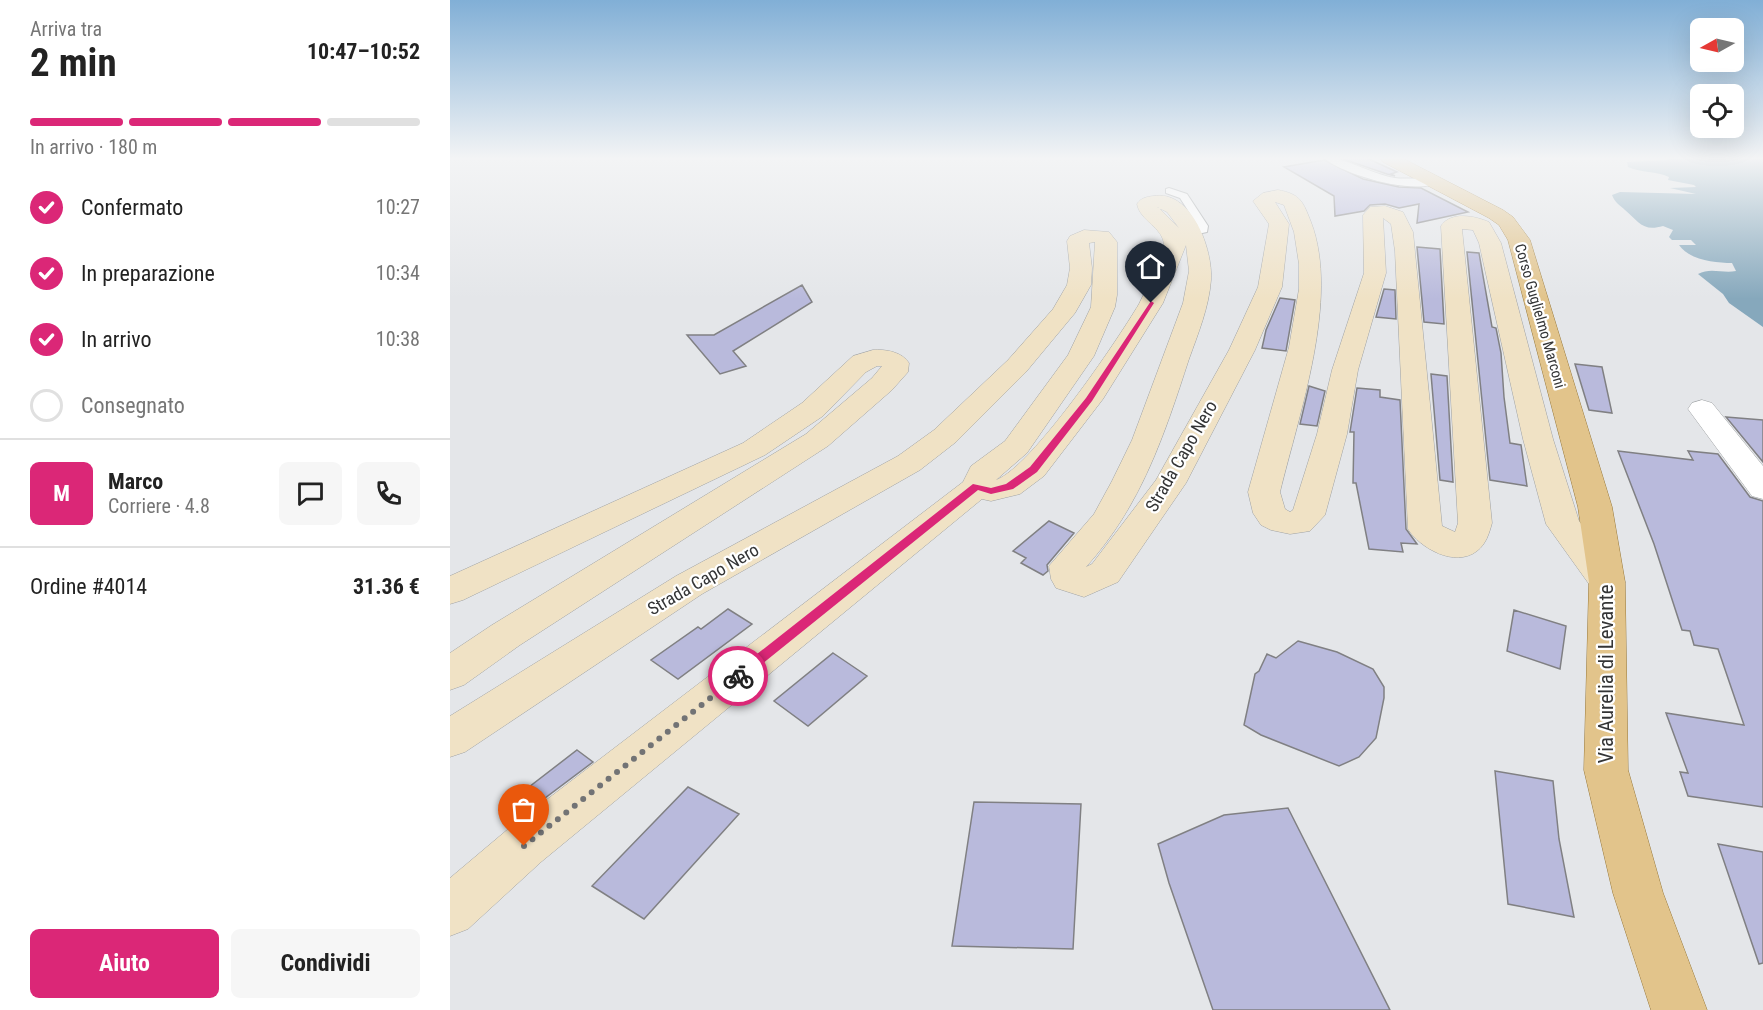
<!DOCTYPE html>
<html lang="it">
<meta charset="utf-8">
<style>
:root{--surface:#fff;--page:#f6f6f6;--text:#222;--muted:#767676;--line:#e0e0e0;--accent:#db2777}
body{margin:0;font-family:"Roboto Condensed",sans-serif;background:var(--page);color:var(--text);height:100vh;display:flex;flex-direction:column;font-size:22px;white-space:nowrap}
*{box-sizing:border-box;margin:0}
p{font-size:20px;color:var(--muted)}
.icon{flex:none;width:33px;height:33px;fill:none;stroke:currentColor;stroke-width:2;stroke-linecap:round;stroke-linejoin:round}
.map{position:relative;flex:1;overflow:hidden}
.side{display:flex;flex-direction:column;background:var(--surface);width:450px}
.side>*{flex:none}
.needle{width:39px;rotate:262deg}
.controls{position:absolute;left:1240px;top:18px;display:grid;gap:12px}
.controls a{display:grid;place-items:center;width:54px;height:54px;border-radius:9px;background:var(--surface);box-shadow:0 6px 24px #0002;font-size:30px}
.pin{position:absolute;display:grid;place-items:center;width:51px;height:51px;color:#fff;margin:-62px -26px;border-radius:50% 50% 50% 0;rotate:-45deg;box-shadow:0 0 6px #0007}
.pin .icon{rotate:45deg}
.courier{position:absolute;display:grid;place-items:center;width:60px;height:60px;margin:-30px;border:4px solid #db2777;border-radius:50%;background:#fff;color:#222;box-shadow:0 2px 8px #0007}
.head em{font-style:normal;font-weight:700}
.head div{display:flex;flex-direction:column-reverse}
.head{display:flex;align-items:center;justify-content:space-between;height:102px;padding:0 30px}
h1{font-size:39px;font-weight:700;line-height:45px}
.bar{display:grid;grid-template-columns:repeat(4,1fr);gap:9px 6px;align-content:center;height:72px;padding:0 30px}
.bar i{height:8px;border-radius:4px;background:var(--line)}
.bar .selected{background:var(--accent)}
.bar p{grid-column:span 4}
.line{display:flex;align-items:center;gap:15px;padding:0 30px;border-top:2px solid var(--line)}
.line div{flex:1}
.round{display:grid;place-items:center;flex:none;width:63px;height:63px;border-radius:9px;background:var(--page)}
ol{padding:0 30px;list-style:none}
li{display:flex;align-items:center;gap:18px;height:66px}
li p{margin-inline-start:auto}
li .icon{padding:6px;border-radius:50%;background:var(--accent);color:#fff;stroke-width:4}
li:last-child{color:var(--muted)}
li i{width:33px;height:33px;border:3px solid var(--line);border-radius:50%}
.primary-button{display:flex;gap:12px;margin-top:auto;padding:12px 30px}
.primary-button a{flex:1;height:69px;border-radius:9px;background:var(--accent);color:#fff;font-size:24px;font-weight:700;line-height:69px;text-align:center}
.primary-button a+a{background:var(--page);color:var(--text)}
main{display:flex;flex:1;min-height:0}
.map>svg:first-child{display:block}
.water{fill:#86a8bc}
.building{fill:#b9badc;stroke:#808083;stroke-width:1.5}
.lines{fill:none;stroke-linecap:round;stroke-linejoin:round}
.lane-casing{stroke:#9fa2a4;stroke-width:2}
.street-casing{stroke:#9fa2a4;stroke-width:1}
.secondary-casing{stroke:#9fa2a4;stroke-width:1}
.primary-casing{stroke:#98793b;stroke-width:1}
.lane{fill:#fff;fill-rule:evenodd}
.street{fill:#fff;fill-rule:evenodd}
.secondary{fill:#f0e2c5;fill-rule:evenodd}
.primary{fill:#e2c48b;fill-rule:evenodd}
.route{fill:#db2777}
.done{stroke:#727375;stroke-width:6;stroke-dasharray:0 10.8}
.labels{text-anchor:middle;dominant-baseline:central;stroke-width:4.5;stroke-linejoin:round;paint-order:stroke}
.far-street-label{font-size:15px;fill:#343536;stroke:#fff}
.street-label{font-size:18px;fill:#343536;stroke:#fff}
.near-street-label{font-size:21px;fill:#343536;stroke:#fff}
</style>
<main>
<section class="side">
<div class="head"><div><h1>2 min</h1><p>Arriva tra</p></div><em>10:47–10:52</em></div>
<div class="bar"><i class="selected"></i><i class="selected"></i><i class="selected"></i><i></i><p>In arrivo · 180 m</p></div>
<ol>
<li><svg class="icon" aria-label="check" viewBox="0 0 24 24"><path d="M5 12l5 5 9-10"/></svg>Confermato<p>10:27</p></li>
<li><svg class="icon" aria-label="check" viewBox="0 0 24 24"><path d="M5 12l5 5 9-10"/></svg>In preparazione<p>10:34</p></li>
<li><svg class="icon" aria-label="check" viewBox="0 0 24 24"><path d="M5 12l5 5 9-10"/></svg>In arrivo<p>10:38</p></li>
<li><i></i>Consegnato</li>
</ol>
<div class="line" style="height:108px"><b class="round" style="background:var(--accent);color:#fff">M</b><div><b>Marco</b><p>Corriere · 4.8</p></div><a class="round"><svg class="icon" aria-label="chat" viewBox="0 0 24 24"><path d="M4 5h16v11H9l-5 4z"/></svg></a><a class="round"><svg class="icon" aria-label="phone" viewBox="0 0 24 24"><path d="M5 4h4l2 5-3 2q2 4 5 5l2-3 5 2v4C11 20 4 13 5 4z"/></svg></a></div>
<div class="line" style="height:78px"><div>Ordine #4014</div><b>31.36 €</b></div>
<div class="primary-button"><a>Aiuto</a><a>Condividi</a></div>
</section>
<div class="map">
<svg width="1313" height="1010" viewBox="0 0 1313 1010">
<rect width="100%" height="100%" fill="#e4e6e9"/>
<path class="water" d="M1216 158H1313V327L1279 303 1273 294 1248 274C1261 267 1273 274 1286 271L1282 263C1265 263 1239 260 1229 245H1246L1241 240H1222L1219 237 1223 230 1213 226C1193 232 1189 222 1175 210 1170 205 1165 203 1162 195L1170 192 1246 194 1220 188 1246 187 1244 185 1218 180 1219 177C1206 171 1192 173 1178 167L1177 162 1218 160Z"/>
<path class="building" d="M890 158H917L947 172 941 174 945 176 937 174Z
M874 160 913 179 949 187 971 188 1018 212 967 223 969 204 949 208 935 204 920 205 914 211 885 216 884 196 834 167Z
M967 247 990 249 994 324 974 322Z
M1017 252 1029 253 1042 327 1046 328 1051 353 1054 397 1060 443 1071 445 1077 486 1040 480Z
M352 285 362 302 283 351 296 366 270 374 237 335H264Z
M934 289 945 290 946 319 926 317Z
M830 298 845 300 836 351 812 348 816 330Z
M1125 364 1152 367 1162 413 1139 410Z
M981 374 997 376 1003 482 990 480Z
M859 386 875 391 867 426 850 424Z
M907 388 930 390V397L950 400 956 529 967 544 951 543 953 552 919 549 906 483H903L904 432H900Z
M1276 417 1313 420V462Z
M1168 451 1243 460 1238 451 1268 454 1300 497 1313 501V807L1238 796 1230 772 1238 773 1216 713 1294 725 1268 649 1244 645 1240 631 1232 630 1204 544Z
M599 521 624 533 597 565 598 571 593 575 571 563 576 558 563 551Z
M278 609 302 624 228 679 201 660 248 627 251 629Z
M1064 610 1116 626 1110 669 1057 651Z
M848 641 887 652 923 669 934 687V698L926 738 909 757 889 766 811 735 794 725 805 674 809 671 817 654 826 658Z
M383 653 417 676 358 726 324 701Z
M127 750 143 762 63 822 49 810Z
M1045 771 1103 781 1109 839 1124 917 1058 904Z
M238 787 289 814 194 919 142 886Z
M524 802 631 804 623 949 502 946Z
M838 808 940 1010H763L719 883 708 844 774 815Z
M1268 844 1313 852V963L1309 964Z"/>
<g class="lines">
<defs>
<path id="lane" d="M874 158C892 156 923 175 945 178 956 180 984 176 991 181 968 197 894 175 874 158Z
M719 188 737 194 758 226 757 232 738 236V232L748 228V226L730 198 716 193V189Z"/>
<path id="street" d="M1252 400 1262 403 1313 466V499L1302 496 1238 409 1242 403Z"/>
<path id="secondary" d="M828 190C851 194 853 202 861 222 890 298 849 414 830 492L835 509 840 512 843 510 867 434 882 370 914 273 913 215 920 207 935 206 953 212 963 232 992 526 1005 532 1008 523 991 226C1001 211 1025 216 1039 222L1051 243 1103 439 1129 521 1170 573 1175 582 1170 591 1157 595 1144 591 1096 524 1073 439 1029 243 1023 230 1012 229 1042 523C1039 534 1036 544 1027 551 1005 568 970 548 958 529L945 251 941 224 933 218 936 273 908 370 897 434 875 515 860 531 840 534 821 530 811 525 803 513 798 492 839 347 849 289V264L844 232 834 205 825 202 839 224 832 287 805 350 736 483 668 582 634 597 606 588 601 579 599 566 644 514 662 481 682 440 733 303 739 271 736 245 713 303 653 399 594 476 570 494 541 501 532 499 91 862 18 929 0 936V878L57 830 513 482 521 466 555 441 618 355 641 307 645 242 639 243 642 268 641 285 625 313 576 372 506 442 470 470 252 594 15 752 0 757V716L226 576 448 456 484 430 558 360 603 309 617 285 620 268 617 241 620 236 634 230 659 232 667 242V295L665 307 644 356 577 453 546 480C582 467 667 341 689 304 699 285 706 264 714 245 713 227 690 221 687 204 691 198 696 197 703 196 742 189 763 250 761 280 759 307 748 334 739 359 714 436 691 506 636 567L642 564 706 480 779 350 808 287 819 224 803 201 813 193ZM707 207 717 212 729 228 708 207Z
M423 350C436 349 452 352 459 363L458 372 442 390 378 446 70 645 14 685 0 690V653L42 625 356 434 422 378 432 366H427L416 372 373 416 315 455 13 600 0 604V576L293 443 352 403 403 356Z"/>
<path id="primary" d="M930 158H952L1053 210 1063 217 1080 240 1162 507 1175 582 1178 770 1213 893 1257 1010H1201L1163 893 1134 770 1139 582 1128 507 1058 240 1049 225 1039 218 933 162Z"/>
</defs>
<use href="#lane" class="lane-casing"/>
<use href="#street" class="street-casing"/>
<use href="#secondary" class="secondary-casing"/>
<use href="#primary" class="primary-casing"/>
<use href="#lane" class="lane"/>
<use href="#street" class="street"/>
<use href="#secondary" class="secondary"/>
<use href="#primary" class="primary"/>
</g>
<linearGradient id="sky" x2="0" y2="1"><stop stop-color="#81afd6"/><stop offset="0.53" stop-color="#f3f4f5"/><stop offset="1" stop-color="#f3f4f5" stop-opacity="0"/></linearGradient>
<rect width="1313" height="299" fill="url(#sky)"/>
<path class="route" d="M701 301 704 303 642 401 587 472 563 489 541 494 528 490 292 680H283V673L523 484 541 488 556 484 580 467 636 398Z"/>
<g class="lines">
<path class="done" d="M74 846 288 676"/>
</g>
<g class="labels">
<g class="far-street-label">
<text transform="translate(1090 316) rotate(74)">Corso Guglielmo Marconi</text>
</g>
<g class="street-label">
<text transform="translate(731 456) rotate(-60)">Strada Capo Nero</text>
<text transform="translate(253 579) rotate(-30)">Strada Capo Nero</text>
</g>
<g class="near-street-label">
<text transform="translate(1156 674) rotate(-90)">Via Aurelia di Levante</text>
</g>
</g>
</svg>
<div class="controls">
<a><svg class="needle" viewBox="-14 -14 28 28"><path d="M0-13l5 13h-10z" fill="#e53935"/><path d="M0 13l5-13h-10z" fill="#767676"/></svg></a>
<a><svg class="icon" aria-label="locate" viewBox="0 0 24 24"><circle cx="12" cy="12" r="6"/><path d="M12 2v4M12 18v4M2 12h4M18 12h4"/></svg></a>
</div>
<div class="pin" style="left:74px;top:846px;background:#ea580c"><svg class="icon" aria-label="bag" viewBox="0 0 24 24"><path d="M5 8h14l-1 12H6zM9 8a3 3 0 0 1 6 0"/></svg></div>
<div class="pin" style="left:701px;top:303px;background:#1f2937"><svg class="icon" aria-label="home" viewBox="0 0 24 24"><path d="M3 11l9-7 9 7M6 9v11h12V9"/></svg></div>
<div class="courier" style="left:288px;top:676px"><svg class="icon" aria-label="bike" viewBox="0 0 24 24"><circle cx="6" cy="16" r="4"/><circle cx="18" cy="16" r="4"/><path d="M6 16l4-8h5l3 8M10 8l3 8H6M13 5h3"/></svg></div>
</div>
</main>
